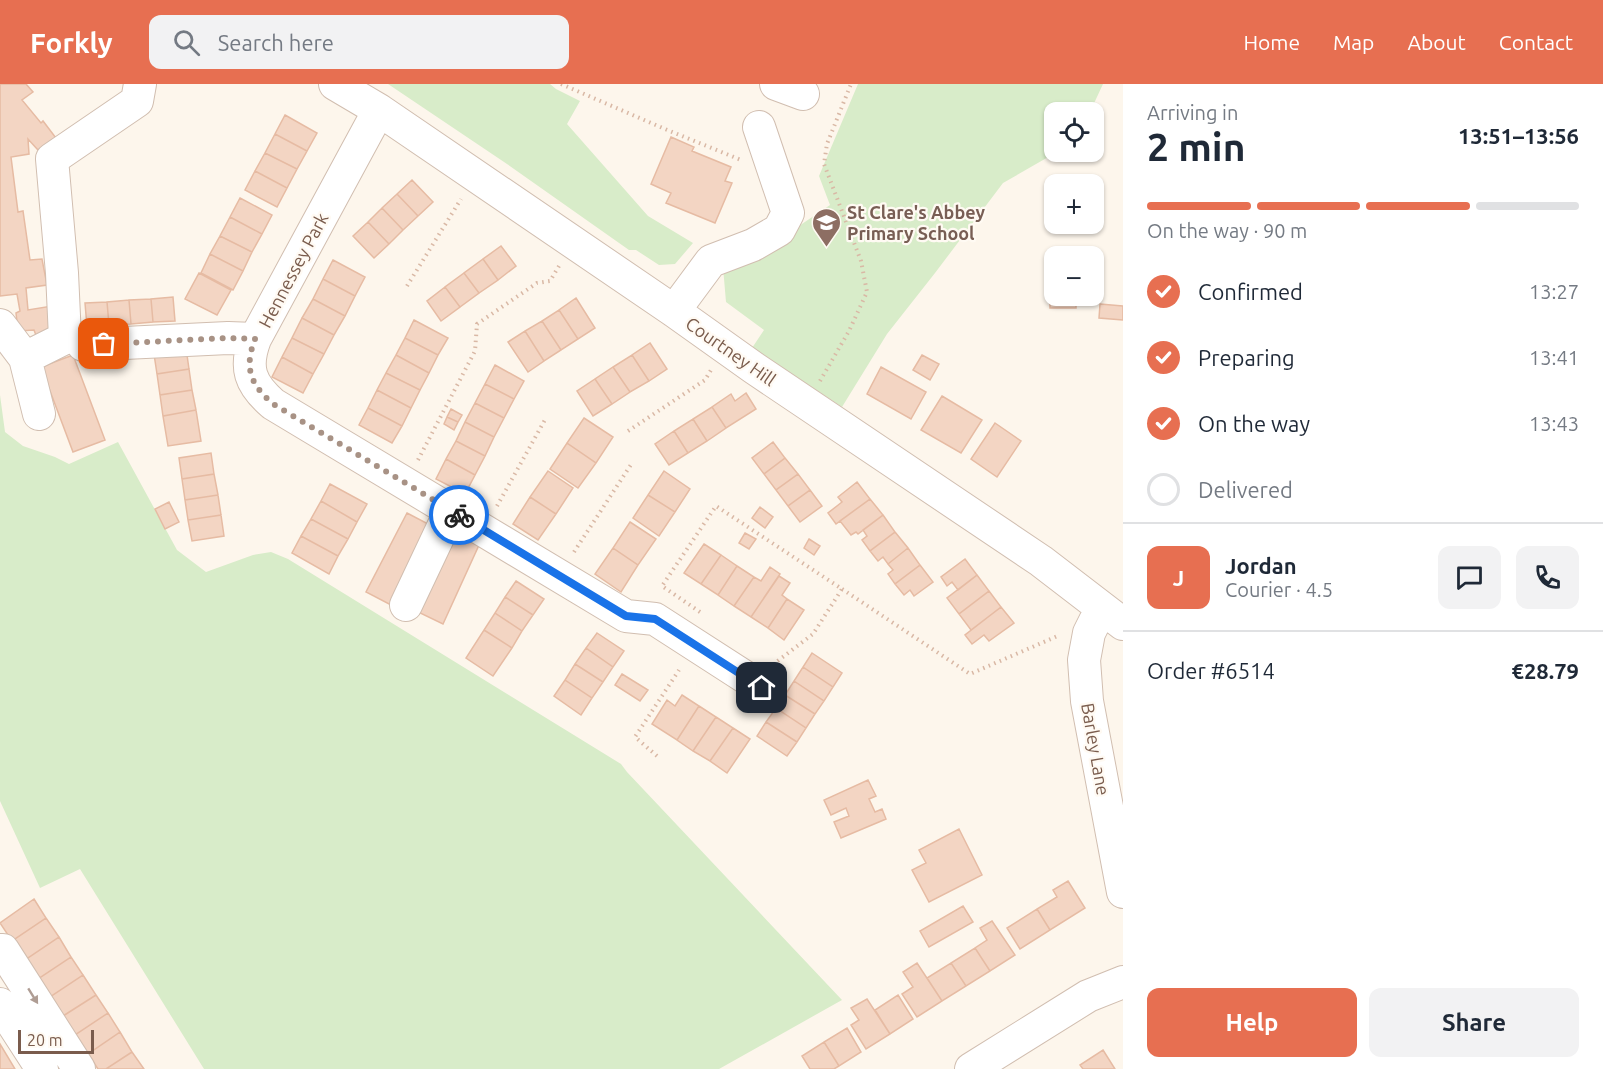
<!DOCTYPE html>
<meta charset="utf-8">
<style>
:root{--surface:#fff;--page:#f2f2f3;--text:#1f2937;--muted:#747a83;--line:#e0e1e3;--accent:#e76f51}
body{margin:0;font-family:Ubuntu,sans-serif;background:var(--page);color:var(--text);height:100vh;display:flex;flex-direction:column;font-size:22px;white-space:nowrap}
*{box-sizing:border-box;margin:0}
p{font-size:20px;color:var(--muted)}
.icon{flex:none;width:33px;height:33px;fill:none;stroke:currentColor;stroke-width:2;stroke-linecap:round;stroke-linejoin:round}
.map{position:relative;flex:1;overflow:hidden}
.sheet{display:flex;flex-direction:column;background:var(--surface);width:480px}
.sheet>*{flex:none}
.controls{position:absolute;left:1044px;top:18px;display:grid;gap:12px}
.controls a{display:grid;place-items:center;width:60px;height:60px;border-radius:12px;background:var(--surface);box-shadow:0 2px 4px #0004;font-size:30px}
.scale{position:absolute;left:18px;bottom:15px;width:76px;box-sizing:border-box;padding-left:6px;border:3px solid #7a5c4d;border-top:0;font-size:16px;line-height:21px;white-space:nowrap;color:#7a5c4d;-webkit-text-stroke:4px #fffaf3;paint-order:stroke}
.pin{position:absolute;display:grid;place-items:center;width:51px;height:51px;color:#fff;margin:-26px;border-radius:12px;box-shadow:0 3px 9px #0006}
.courier{position:absolute;display:grid;place-items:center;width:60px;height:60px;margin:-30px;border:4px solid #1a73e8;border-radius:50%;background:#fff;color:#222;box-shadow:0 2px 8px #0007}
.overview em{font-style:normal;font-weight:700}
.overview div{display:flex;flex-direction:column-reverse}
.overview{display:flex;align-items:center;justify-content:space-between;height:102px;padding:0 24px}
h1{font-size:39px;font-weight:700;line-height:45px}
.bar{display:grid;grid-template-columns:repeat(4,1fr);gap:9px 6px;align-content:center;height:72px;padding:0 24px}
.bar i{height:8px;border-radius:4px;background:var(--line)}
.bar .on{background:var(--accent)}
.bar p{grid-column:span 4}
.line{display:flex;align-items:center;gap:15px;padding:0 24px;border-top:2px solid var(--line)}
.line div{flex:1}
.round{display:grid;place-items:center;flex:none;width:63px;height:63px;border-radius:12px;background:var(--page)}
ol{padding:0 24px;list-style:none}
li{display:flex;align-items:center;gap:18px;height:66px}
li p{margin-inline-start:auto}
li .icon{padding:6px;border-radius:50%;background:var(--accent);color:#fff;stroke-width:4}
li:last-child{color:var(--muted)}
li i{width:33px;height:33px;border:3px solid var(--line);border-radius:50%}
.cta{display:flex;gap:12px;margin-top:auto;padding:12px 24px}
.cta a{flex:1;height:69px;border-radius:12px;background:var(--accent);color:#fff;font-size:24px;font-weight:700;line-height:69px;text-align:center}
.cta a+a{background:var(--page);color:var(--text)}
header{display:flex;align-items:center;gap:36px;box-sizing:border-box;height:84px;padding:0 30px;background:var(--accent);color:#fff}
header strong{font-size:28px}
nav{display:flex;gap:33px;margin-inline-start:auto;font-size:21px}
.search{width:420px;height:54px;background:var(--page);display:flex;align-items:center;gap:15px;box-sizing:border-box;padding:0 21px;border-radius:12px;color:var(--muted);font-size:22px}
main{display:flex;flex:1;min-height:0}
.map>svg:first-child{display:block}
.green{fill:#d8ecc9}
.building{fill:#f3d5c3;stroke:#e6bba3;stroke-width:1.5}
.lines{fill:none;stroke-linecap:round;stroke-linejoin:round}
.minor-casing{stroke:#d1beb0;stroke-width:34}
.path{stroke:#d9b8a5;stroke-width:4;stroke-dasharray:1.5 4.5;stroke-linecap:butt}
.minor{stroke:#fff;stroke-width:32}
.oneway{fill:#af9d94}
.done{stroke:#a89285;stroke-width:6;stroke-dasharray:0 10.8}
.route{stroke:#1a73e8;stroke-width:8}
.labels{text-anchor:middle;dominant-baseline:central;stroke-width:4.5;stroke-linejoin:round;paint-order:stroke}
.education-label{font-size:18px;font-weight:bold;fill:#785e54;stroke:#fffaf3;text-anchor:start}
.street-label{font-size:18px;fill:#7a5c4d;stroke:#fffaf3}
</style>
<header>
<strong>Forkly</strong>
<div class="search"><svg class="icon" aria-label="search" viewBox="0 0 24 24"><circle cx="10" cy="10" r="6"/><path d="M15 15l6 6"/></svg>Search here</div>
<nav><a>Home</a><a>Map</a><a>About</a><a>Contact</a></nav>
</header>
<main>
<div class="map">
<svg width="1123" height="985" viewBox="0 0 1123 985">
<rect width="100%" height="100%" fill="#fdf6ec"/>
<path class="green" d="M388 0H550L556 5 580 17 567 40 648 132 693 159 675 180 659 181 636 166H629L507 80Z
M858 0H1103L1090 28H1054V68H1057L1003 99 935 189 887 250 842 323 752 264 764 246 726 218 723 183 796 144 830 121 819 92Z
M0 311 5 348 23 362 55 373 69 380 118 358 177 466 206 488 253 471 271 468 288 475 621 680 627 688 842 916 719 985H204L80 785 40 804 0 717Z"/>
<path class="building" d="M0 0H26L33 8 22 16 41 39 43 37 56 54 38 66 28 55 29 70 11 73 18 128 23 127 30 176 42 175 47 201 26 204 28 226 52 222 60 242 37 254 34 246 18 247 16 229 20 227 17 210 0 212Z
M285 31 317 49 307 67 275 50Z
M275 50 307 67 297 85 265 69Z
M671 53 694 63 692 67 731 83 725 97 732 99 715 139 666 119 671 109 651 100Z
M265 69 297 85 287 104 255 87Z
M255 87 287 104 277 123 245 106Z
M412 96 433 118 418 132 397 110Z
M397 110 418 132 403 146 382 124Z
M240 114 272 131 262 150 230 133Z
M382 124 403 146 389 160 368 138Z
M230 133 262 150 252 168 220 152Z
M368 138 389 160 374 174 353 152Z
M220 152 252 168 243 187 210 170Z
M501 162 516 182 498 196 483 175Z
M210 170 243 187 233 206 201 189Z
M483 175 498 196 479 209 464 189Z
M333 176 365 193 355 212 323 195Z
M1049 177H1054V212H1076V224H1050Z
M199 189 231 206 217 231 185 215Z
M464 189 479 209 460 223 445 203Z
M323 195 355 212 345 232 313 215Z
M445 203 460 223 441 237 427 217Z
M173 213 175 237 153 238 151 215Z
M576 214 595 244 578 255 559 226Z
M151 215 153 238 131 240 129 216Z
M313 215 345 232 334 251 302 234Z
M129 216 131 240 109 241 107 218Z
M107 218 109 241 87 243 85 219Z
M1100 220 1123 222V236L1099 234Z
M559 226 578 255 561 266 542 237Z
M302 234 334 251 324 270 292 254Z
M414 236 448 254 438 271 405 254Z
M542 237 561 266 544 277 525 247Z
M525 247 544 277 528 288 508 258Z
M292 254 324 270 313 290 282 273Z
M405 254 438 271 429 289 396 271Z
M650 259 667 285 649 297 632 271Z
M186 264 189 285 157 290 154 270Z
M73 271 105 356 73 368 41 283Z
M396 271 429 289 420 306 386 289Z
M632 271 649 297 630 308 613 283Z
M922 271 939 280 930 296 913 286Z
M282 273 313 290 303 309 272 293Z
M495 281 524 297 514 315 485 300Z
M613 283 630 308 612 320 595 295Z
M881 283 926 308 911 335 867 310Z
M189 285 192 306 160 311 157 290Z
M386 289 420 306 411 324 377 306Z
M595 295 612 320 593 332 577 307Z
M485 300 514 315 504 334 475 319Z
M192 306 196 326 163 332 160 311Z
M377 306 411 324 402 342 368 324Z
M746 309 756 325 726 344 712 323 731 310 735 317Z
M942 312 982 336 961 369 921 346Z
M475 319 504 334 494 353 465 338Z
M712 323 726 344 707 357 693 335Z
M368 324 402 342 392 359 359 341Z
M451 325 462 331 458 338 447 333Z
M196 326 201 357 168 362 163 332Z
M447 333 458 338 454 346 444 340Z
M584 334 613 353 596 379 567 359Z
M693 335 707 357 688 369 674 347Z
M465 338 494 353 485 372 456 357Z
M995 339 1021 357 997 393 971 375Z
M674 347 688 369 669 381 655 360Z
M456 357 485 372 475 391 446 375Z
M773 358 785 374 764 390 752 374Z
M567 359 596 379 578 404 550 385Z
M211 369 214 390 182 395 179 374Z
M785 374 798 390 776 406 764 390Z
M446 375 475 391 465 410 436 395Z
M548 387 573 404 556 430 530 413Z
M664 387 690 405 675 428 648 411Z
M214 390 218 411 185 416 182 395Z
M798 390 810 406 788 422 776 406Z
M857 398 870 415 836 440 828 429 842 418 838 413Z
M330 400 367 420 357 438 321 417Z
M810 406 822 422 800 438 788 422Z
M218 411 221 431 188 436 185 416Z
M648 411 675 428 659 452 633 434Z
M530 413 556 430 538 456 513 440Z
M870 415 883 431 858 450 856 448 851 451 840 437Z
M321 417 357 438 348 455 311 435Z
M169 418 179 438 165 445 155 425Z
M760 423 773 433 765 444 752 434Z
M407 429 432 442 391 521 366 508Z
M221 431 224 452 192 457 188 436Z
M883 431 895 448 870 467 862 456 867 452 863 446Z
M311 435 348 455 338 472 301 452Z
M630 438 656 455 638 481 613 464Z
M895 448 908 464 888 480 883 473 878 477 870 467Z
M455 449 479 461 443 540 418 528Z
M745 449 756 455 749 465 739 459Z
M301 452 338 472 329 490 292 469Z
M809 455 820 462 814 471 804 464Z
M704 460 721 471 701 500 684 489Z
M613 464 638 481 621 508 595 490Z
M908 464 920 481 895 500 888 490 893 486 888 480Z
M721 471 737 482 718 511 701 500Z
M965 475 977 491 958 506 952 498 947 502 941 493Z
M920 481 933 498 914 512 910 506 904 511 895 500Z
M737 482 754 493 734 522 718 511Z
M770 483 780 490 751 533 734 522 754 493 761 497Z
M977 491 989 507 959 530 947 514Z
M779 492 790 499 782 511 787 515 768 544 751 533Z
M516 497 544 515 533 531 505 513Z
M989 507 1001 523 971 546 959 530Z
M505 513 533 531 522 547 495 529Z
M787 515 804 526 784 556 768 544Z
M1001 523 1014 539 989 557 984 551 972 560 965 551Z
M495 529 522 547 512 564 484 546Z
M484 546 512 564 493 592 466 574Z
M597 549 624 567 613 583 586 564Z
M586 564 613 583 603 598 575 580Z
M812 569 842 589 833 603 803 583Z
M575 580 603 598 592 614 565 596Z
M803 583 833 603 824 617 794 597Z
M622 590 648 606 640 617 615 601Z
M565 596 592 614 581 631 554 612Z
M794 597 824 617 815 630 785 611Z
M682 611 699 622 677 656 652 640 667 616 675 622Z
M785 611 815 630 806 644 776 624Z
M699 622 716 633 693 667 677 656Z
M776 624 806 644 797 658 766 638Z
M716 633 733 644 710 677 693 667Z
M766 638 797 658 787 672 757 652Z
M733 644 750 655 727 689 710 677Z
M868 696 876 712 869 715 875 728 882 725 886 735 841 754 834 738 849 732 846 724 831 731 824 716Z
M959 745 982 791 929 818 912 786 926 779 919 766Z
M1068 797 1085 824 1050 846 1037 825 1057 813 1053 806Z
M34 815 46 834 12 857 0 839Z
M963 822 973 838 929 863 920 847Z
M1037 825 1050 846 1020 865 1007 844Z
M46 834 59 853 25 876 12 857Z
M992 837 1015 871 990 887 975 864 987 856 980 844Z
M59 853 71 873 38 895 25 876Z
M975 864 990 887 966 902 951 879Z
M71 873 83 891 50 913 38 895Z
M917 879 942 917 917 933 902 910 913 903 903 888Z
M951 879 966 902 942 917 927 894Z
M83 891 96 911 63 932 50 913Z
M96 911 108 929 75 951 63 932Z
M898 911 913 935 890 950 875 926Z
M867 915 890 950 866 965 851 941 859 936 851 924Z
M108 929 120 948 88 970 75 951Z
M847 944 861 968 839 982 824 958Z
M120 948 132 968 106 985H98L88 970Z
M824 958 839 982 834 985H810L802 972Z
M0 960 15 985H0Z
M1103 966 1115 985H1083L1080 981Z
M132 968 144 985H106Z"/>
<g class="lines">
<defs>
<path id="minor" d="M335 0 379 26 674 227 754 284 1041 477 1123 540
M776 0 803 10
M379 26 255 255C244 284 250 300 273 320L626 532 655 535 762 604
M674 227 711 177 753 161 779 146 788 129 759 43
M0 241 25 274
M83 261 228 254 255 255
M39 330 25 274 65 254 62 189 52 75 137 17 140 0
M406 521 451 426
M1108 529 1095 537 1089 549 1084 576 1087 617 1123 808
M0 866H3L79 985
M0 920 42 985
M971 985 1088 912 1123 898"/>
</defs>
<use href="#minor" class="minor-casing"/>
<path class="path" d="M561 0 665 45 741 76
M407 202 461 115
M820 297 849 247 867 208 861 177 824 80 827 60 851 0
M628 347 705 296 711 286
M418 376 475 267 477 240 537 199 550 197 559 182
M497 422 546 334
M574 468 632 379
M842 505 970 590 1060 551
M700 528 662 502 716 422 842 505 813 550 775 579
M657 672 635 653 679 586"/>
<use href="#minor" class="minor"/>
</g>
<defs><path id="oneway-solid" d="M-6-.8H1V-3.2L6.5 0L1 3.2V.8H-6Z" transform="scale(1.5)"/></defs>
<use class="oneway" href="#oneway-solid" transform="translate(33 912) rotate(58)"/>
<g class="lines">
<path class="done" d="M104 260 228 254 255 255C244 284 250 300 273 320L459 431"/>
<path class="route" d="M459 431 626 532 655 535 762 604"/>
</g>
<defs>
<symbol id="school-pin" viewBox="-11 -11 22 30"><path d="M0 17L-7.5 6A9.5 9.5 0 1 1 7.5 6Z" fill="#8d6e63" stroke="#fffaf3"/><path d="M0-5L7-2L0 1L-7-2ZM-4 1L0 2.5L4 1V4Q0 6-4 4Z" fill="#fff"/></symbol>
</defs>
<g fill-rule="evenodd">
<use href="#school-pin" x="810" y="122" width="33" height="45"/>
</g>
<g class="labels">
<g class="education-label">
<text x="847" y="128">St Clare's Abbey<tspan x="847" dy="21">Primary School</tspan></text>
</g>
<g class="street-label">
<text transform="translate(293 186) rotate(-62)">Hennessey Park</text>
<text transform="translate(731 267) rotate(35)">Courtney Hill</text>
<text transform="translate(1096 665) rotate(80)">Barley Lane</text>
</g>
</g>
</svg>
<div class="controls">
<a><svg class="icon" aria-label="locate" viewBox="0 0 24 24"><circle cx="12" cy="12" r="6"/><path d="M12 2v4M12 18v4M2 12h4M18 12h4"/></svg></a>
<a>+</a>
<a>−</a>
</div>
<div class="scale">20 m</div>
<div class="pin" style="left:104px;top:260px;background:#ea580c"><svg class="icon" aria-label="bag" viewBox="0 0 24 24"><path d="M5 8h14l-1 12H6zM9 8a3 3 0 0 1 6 0"/></svg></div>
<div class="pin" style="left:762px;top:604px;background:#1f2937"><svg class="icon" aria-label="home" viewBox="0 0 24 24"><path d="M3 11l9-7 9 7M6 9v11h12V9"/></svg></div>
<div class="courier" style="left:459px;top:431px"><svg class="icon" aria-label="bike" viewBox="0 0 24 24"><circle cx="6" cy="16" r="4"/><circle cx="18" cy="16" r="4"/><path d="M6 16l4-8h5l3 8M10 8l3 8H6M13 5h3"/></svg></div>
</div>
<section class="sheet">
<div class="overview"><div><h1>2 min</h1><p>Arriving in</p></div><em>13:51–13:56</em></div>
<div class="bar"><i class="on"></i><i class="on"></i><i class="on"></i><i></i><p>On the way · 90 m</p></div>
<ol>
<li><svg class="icon" aria-label="check" viewBox="0 0 24 24"><path d="M5 12l5 5 9-10"/></svg>Confirmed<p>13:27</p></li>
<li><svg class="icon" aria-label="check" viewBox="0 0 24 24"><path d="M5 12l5 5 9-10"/></svg>Preparing<p>13:41</p></li>
<li><svg class="icon" aria-label="check" viewBox="0 0 24 24"><path d="M5 12l5 5 9-10"/></svg>On the way<p>13:43</p></li>
<li><i></i>Delivered</li>
</ol>
<div class="line" style="height:108px"><b class="round" style="background:var(--accent);color:#fff">J</b><div><b>Jordan</b><p>Courier · 4.5</p></div><a class="round"><svg class="icon" aria-label="chat" viewBox="0 0 24 24"><path d="M4 5h16v11H9l-5 4z"/></svg></a><a class="round"><svg class="icon" aria-label="phone" viewBox="0 0 24 24"><path d="M5 4h4l2 5-3 2q2 4 5 5l2-3 5 2v4C11 20 4 13 5 4z"/></svg></a></div>
<div class="line" style="height:78px"><div>Order #6514</div><b>€28.79</b></div>
<div class="cta"><a>Help</a><a>Share</a></div>
</section>
</main>
